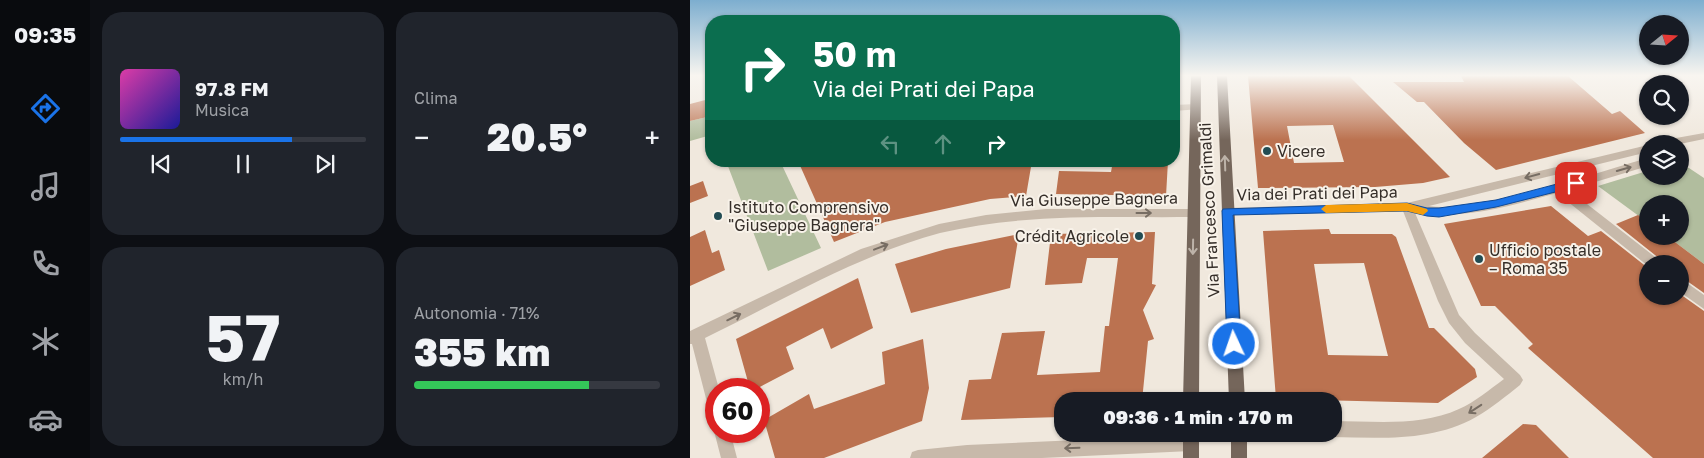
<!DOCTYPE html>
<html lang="it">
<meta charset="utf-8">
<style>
body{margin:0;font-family:"Golos Text",sans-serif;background:#20242c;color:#f1f3f6;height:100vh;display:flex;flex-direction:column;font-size:19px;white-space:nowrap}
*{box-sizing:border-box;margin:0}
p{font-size:16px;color:#9ea1a6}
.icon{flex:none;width:28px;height:28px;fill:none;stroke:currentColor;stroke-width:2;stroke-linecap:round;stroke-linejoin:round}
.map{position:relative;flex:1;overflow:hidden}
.side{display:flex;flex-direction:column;gap:12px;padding:12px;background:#0d0f14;width:600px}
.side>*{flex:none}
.guide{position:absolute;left:15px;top:15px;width:475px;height:152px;border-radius:20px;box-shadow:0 1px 4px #0004;background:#0b6e4f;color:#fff;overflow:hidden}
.needle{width:32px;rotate:72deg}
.controls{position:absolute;left:949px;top:15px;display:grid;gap:10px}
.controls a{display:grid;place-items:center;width:50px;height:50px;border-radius:50%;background:#171b24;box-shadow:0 1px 4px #0004;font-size:25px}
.speed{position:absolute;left:15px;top:378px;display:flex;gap:10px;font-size:25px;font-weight:700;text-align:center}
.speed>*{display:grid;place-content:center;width:65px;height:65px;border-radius:50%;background:#171b24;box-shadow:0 1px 4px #0004;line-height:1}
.speed .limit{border:8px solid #d22;background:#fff;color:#111}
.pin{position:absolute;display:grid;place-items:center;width:42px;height:42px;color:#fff;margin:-21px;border-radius:10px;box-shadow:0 2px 8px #0006}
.me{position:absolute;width:55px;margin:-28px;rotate:357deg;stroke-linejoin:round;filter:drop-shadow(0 0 4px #0008)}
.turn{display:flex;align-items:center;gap:18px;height:105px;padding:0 25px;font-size:22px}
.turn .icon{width:65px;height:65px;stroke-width:2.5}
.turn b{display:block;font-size:35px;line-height:42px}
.lanes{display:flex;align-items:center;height:48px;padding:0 25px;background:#0003;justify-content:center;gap:25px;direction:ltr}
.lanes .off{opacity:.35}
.big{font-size:38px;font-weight:800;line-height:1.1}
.side .widget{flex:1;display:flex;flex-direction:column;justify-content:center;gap:8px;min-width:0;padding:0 18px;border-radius:20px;background:#20242c}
.side .dial{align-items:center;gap:0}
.dial b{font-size:65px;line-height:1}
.song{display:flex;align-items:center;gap:15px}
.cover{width:60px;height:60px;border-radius:8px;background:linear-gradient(135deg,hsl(320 70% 55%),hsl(240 70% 35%))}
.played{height:5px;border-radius:2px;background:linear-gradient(90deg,#1a73e8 70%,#363941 70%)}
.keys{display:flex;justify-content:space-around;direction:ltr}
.heat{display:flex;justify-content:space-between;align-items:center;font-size:28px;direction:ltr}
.charge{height:8px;border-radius:4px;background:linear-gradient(90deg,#34c759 71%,#363941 0)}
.side .tiles{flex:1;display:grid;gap:12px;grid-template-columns:repeat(2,1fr)}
.trip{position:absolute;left:364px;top:392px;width:288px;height:50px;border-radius:20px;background:#171b24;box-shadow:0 1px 4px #0004;font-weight:800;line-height:50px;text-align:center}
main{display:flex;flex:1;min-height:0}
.tabs{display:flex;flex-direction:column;width:90px;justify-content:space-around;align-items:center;background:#090b0e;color:#9ea1a6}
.tabs .icon{width:35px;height:35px}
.tabs .active{color:#1a73e8}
.tabs b{font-size:22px;color:#f1f3f6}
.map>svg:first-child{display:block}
.green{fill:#b1bd9e}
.building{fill:#bb7250;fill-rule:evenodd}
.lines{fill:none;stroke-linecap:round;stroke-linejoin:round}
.street{fill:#c7b9aa;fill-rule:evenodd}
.primary{fill:#75665b;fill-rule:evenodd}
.oneway{stroke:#bdb3a9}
.oneway2{stroke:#776d63}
.route{fill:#1a73e8;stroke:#114b97}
.slow{fill:#f59e0b}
.poi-dot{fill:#224c53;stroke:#f8f2e9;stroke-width:2}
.labels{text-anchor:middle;stroke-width:4;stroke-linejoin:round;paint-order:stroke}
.poi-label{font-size:16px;fill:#352e29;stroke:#f8f2e9;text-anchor:start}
.street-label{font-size:16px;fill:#352e29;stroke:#f8f2e9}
</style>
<main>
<nav class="tabs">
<b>09:35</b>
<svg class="icon active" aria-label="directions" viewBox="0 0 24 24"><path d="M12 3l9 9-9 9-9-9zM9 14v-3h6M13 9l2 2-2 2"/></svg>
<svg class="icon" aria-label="music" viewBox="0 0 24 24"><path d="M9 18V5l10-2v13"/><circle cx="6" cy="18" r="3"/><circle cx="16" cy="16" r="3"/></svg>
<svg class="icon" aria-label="phone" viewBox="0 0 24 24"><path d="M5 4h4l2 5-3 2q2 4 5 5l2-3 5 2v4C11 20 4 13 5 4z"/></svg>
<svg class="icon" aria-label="climate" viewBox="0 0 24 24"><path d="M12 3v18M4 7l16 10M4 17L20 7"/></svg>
<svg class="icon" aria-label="car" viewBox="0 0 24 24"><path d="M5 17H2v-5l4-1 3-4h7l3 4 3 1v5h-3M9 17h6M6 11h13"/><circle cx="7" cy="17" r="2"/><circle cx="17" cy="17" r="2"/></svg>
</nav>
<section class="side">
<div class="tiles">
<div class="widget">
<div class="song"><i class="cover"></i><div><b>97.8 FM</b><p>Musica</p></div></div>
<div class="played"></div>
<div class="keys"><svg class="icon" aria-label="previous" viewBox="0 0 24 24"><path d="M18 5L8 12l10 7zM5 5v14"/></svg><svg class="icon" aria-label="pause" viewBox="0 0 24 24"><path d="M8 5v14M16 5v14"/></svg><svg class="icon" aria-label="next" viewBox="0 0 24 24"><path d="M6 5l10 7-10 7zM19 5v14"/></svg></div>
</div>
<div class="widget"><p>Clima</p>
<div class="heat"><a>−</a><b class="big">20.5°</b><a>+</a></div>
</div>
<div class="widget dial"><b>57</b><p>km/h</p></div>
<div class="widget"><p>Autonomia · 71%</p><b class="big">355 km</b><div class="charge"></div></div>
</div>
</section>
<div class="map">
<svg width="1014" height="458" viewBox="0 0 1014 458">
<rect width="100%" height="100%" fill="#f0e8dd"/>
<path class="green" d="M19 99H21V135L0 141V121L17 117Z
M36 161H90L131 248 78 271Z
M990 166 999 168 1014 178V264L977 236H990V204H958L957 222 908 186 957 171 958 176H990Z"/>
<path class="building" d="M558 76H659L760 177 733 183 685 187 568 188ZM643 125 654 162 604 163 597 126Z
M771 76H878L922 114 930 111 955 133 806 170 774 143 734 102H727L703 82H774Z
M19 99 17 117 0 121V104Z
M108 161H300L299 165 342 161 336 196 300 199 195 222 144 242Z
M423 161H478L476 196 366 194 369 171 421 172Z
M13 181 18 196 0 203V186Z
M861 206 898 236 911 231 958 268V296H990V294L1014 311V458H963L838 348 843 344 805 306H791L754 224Z
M948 215 958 222V236H977L1014 264V293L990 276V264H972L970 259 926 224Z
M639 229 641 234H702L706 237 739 328H744L785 369 787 377 748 403 586 399 573 231ZM674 263 698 356 638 355 624 264Z
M15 230 22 253 29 250 35 270 0 286V237Z
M465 232 462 284 466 285 453 310 464 339 458 341 452 401H372V417L271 420 279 380 301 379 312 333 355 331 347 375 410 372 415 326H419L428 258H397L392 283 355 285 361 234Z
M329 234 320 288 221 313 205 264 256 249Z
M168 278 183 328 141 349 133 328 96 347 104 369 66 389H60L46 339Z
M233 339 239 388 232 421 134 458H85L74 420 119 394 124 409 195 384 192 352Z
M833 424 846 425 879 458H792Z"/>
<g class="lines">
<path class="street" d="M506 104 510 105V109L484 111V105Z
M1014 133V139L990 144H970L975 140Z
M958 145V152L739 206C756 209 775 205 792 202 849 193 902 174 958 158V166L879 190 969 260 970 264H958V266L867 193C821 206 773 220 725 213L769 315 785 333 830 375 833 380 830 385C816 396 802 408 786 417 742 442 691 438 642 437L636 435 642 434V421C684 421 730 427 769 409 785 402 799 390 814 379L775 343 759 323 748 301 713 211 537 215 531 211 533 208 717 203Z
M356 209H503L509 213 503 217C419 218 332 213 250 233 171 254 89 302 15 338L29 389H26V417L20 414 2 344H0V331L171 249 249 224 296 215Z
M990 278 1014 295V309L990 292Z
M26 425V431H40L47 458H31L24 431Z
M501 435 507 437 509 443 507 449 501 451 352 458H220L222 452 228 450 277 445Z"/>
<path class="primary" d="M501 76H511L509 401H493Z
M527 76H537L555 401H539Z
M493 434H509V458H493Z
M541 434H557V458H541Z"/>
</g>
<defs><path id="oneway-shaft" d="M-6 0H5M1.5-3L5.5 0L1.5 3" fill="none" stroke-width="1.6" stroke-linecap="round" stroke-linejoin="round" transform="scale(1.25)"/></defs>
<g class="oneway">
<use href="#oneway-shaft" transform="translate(535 163) rotate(-92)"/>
<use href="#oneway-shaft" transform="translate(503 247) rotate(91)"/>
</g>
<g class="oneway2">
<use href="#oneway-shaft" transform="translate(934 169) rotate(-16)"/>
<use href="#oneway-shaft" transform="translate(842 176) rotate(165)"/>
<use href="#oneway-shaft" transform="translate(454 213)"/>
<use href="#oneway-shaft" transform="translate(191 247) rotate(-21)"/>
<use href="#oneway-shaft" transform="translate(44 317) rotate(-26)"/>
<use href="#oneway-shaft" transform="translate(785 409) rotate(147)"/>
<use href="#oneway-shaft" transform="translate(382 448) rotate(178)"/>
</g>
<linearGradient id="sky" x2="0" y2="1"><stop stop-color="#7daecf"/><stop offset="0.54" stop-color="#f8f5f0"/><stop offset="1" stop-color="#f8f5f0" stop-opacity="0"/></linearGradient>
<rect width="1014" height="140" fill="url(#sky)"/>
<path class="route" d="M886 179 891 183 889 186 806 207 749 217 737 216 717 211 543 215 551 344 549 348 544 350 539 348 537 344 532 211 533 209 717 203 737 208H749L806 200Z"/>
<path class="slow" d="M717 203 737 209 738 211 733 215 717 211 636 213 631 209 636 205Z"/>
<g class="poi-dot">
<circle cx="577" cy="151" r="5"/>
<circle cx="28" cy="216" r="5"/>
<circle cx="449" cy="236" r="5"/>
<circle cx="789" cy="259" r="5"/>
</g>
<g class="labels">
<g class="poi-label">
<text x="587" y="157">Vicere</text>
<text x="38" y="213">Istituto Comprensivo<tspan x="38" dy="18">"Giuseppe Bagnera"</tspan></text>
<text x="439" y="242" text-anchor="end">Crédit Agricole</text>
<text x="799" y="256">Ufficio postale<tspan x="799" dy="18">– Roma 35</tspan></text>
</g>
<g class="street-label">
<text transform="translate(627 193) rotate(-1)" y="6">Via dei Prati dei Papa</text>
<text transform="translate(404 199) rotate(-1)" y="6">Via Giuseppe Bagnera</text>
<text transform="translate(519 210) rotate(-93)" y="6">Via Francesco Grimaldi</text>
</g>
</g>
</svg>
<div class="controls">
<a><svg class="needle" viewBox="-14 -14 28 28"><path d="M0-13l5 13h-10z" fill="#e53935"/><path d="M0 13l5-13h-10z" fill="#9ea1a6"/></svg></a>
<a><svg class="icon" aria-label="search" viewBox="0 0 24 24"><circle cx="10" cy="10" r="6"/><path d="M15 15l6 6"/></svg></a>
<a><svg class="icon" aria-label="layers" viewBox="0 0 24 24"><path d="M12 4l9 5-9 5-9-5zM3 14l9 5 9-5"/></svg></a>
<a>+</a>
<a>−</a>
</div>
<div class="speed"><div class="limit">60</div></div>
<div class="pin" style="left:886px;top:183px;background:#d93025"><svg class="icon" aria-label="arrive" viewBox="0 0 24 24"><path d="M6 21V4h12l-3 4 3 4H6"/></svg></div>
<svg class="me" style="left:544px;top:344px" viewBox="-20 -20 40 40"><circle r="17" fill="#1a73e8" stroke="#fff" stroke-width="3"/><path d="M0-11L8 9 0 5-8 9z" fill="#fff"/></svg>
<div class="trip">09:36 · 1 min · 170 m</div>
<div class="guide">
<div class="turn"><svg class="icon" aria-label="right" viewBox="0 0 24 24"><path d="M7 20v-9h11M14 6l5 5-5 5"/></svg><div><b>50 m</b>Via dei Prati dei Papa</div></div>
<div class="lanes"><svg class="icon off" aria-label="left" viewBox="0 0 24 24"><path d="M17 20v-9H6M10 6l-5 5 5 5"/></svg><svg class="icon off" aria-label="ahead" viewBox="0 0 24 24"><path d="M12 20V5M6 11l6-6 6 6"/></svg><svg class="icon" aria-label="right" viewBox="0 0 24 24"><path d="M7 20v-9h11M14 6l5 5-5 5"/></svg></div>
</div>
</div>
</main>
